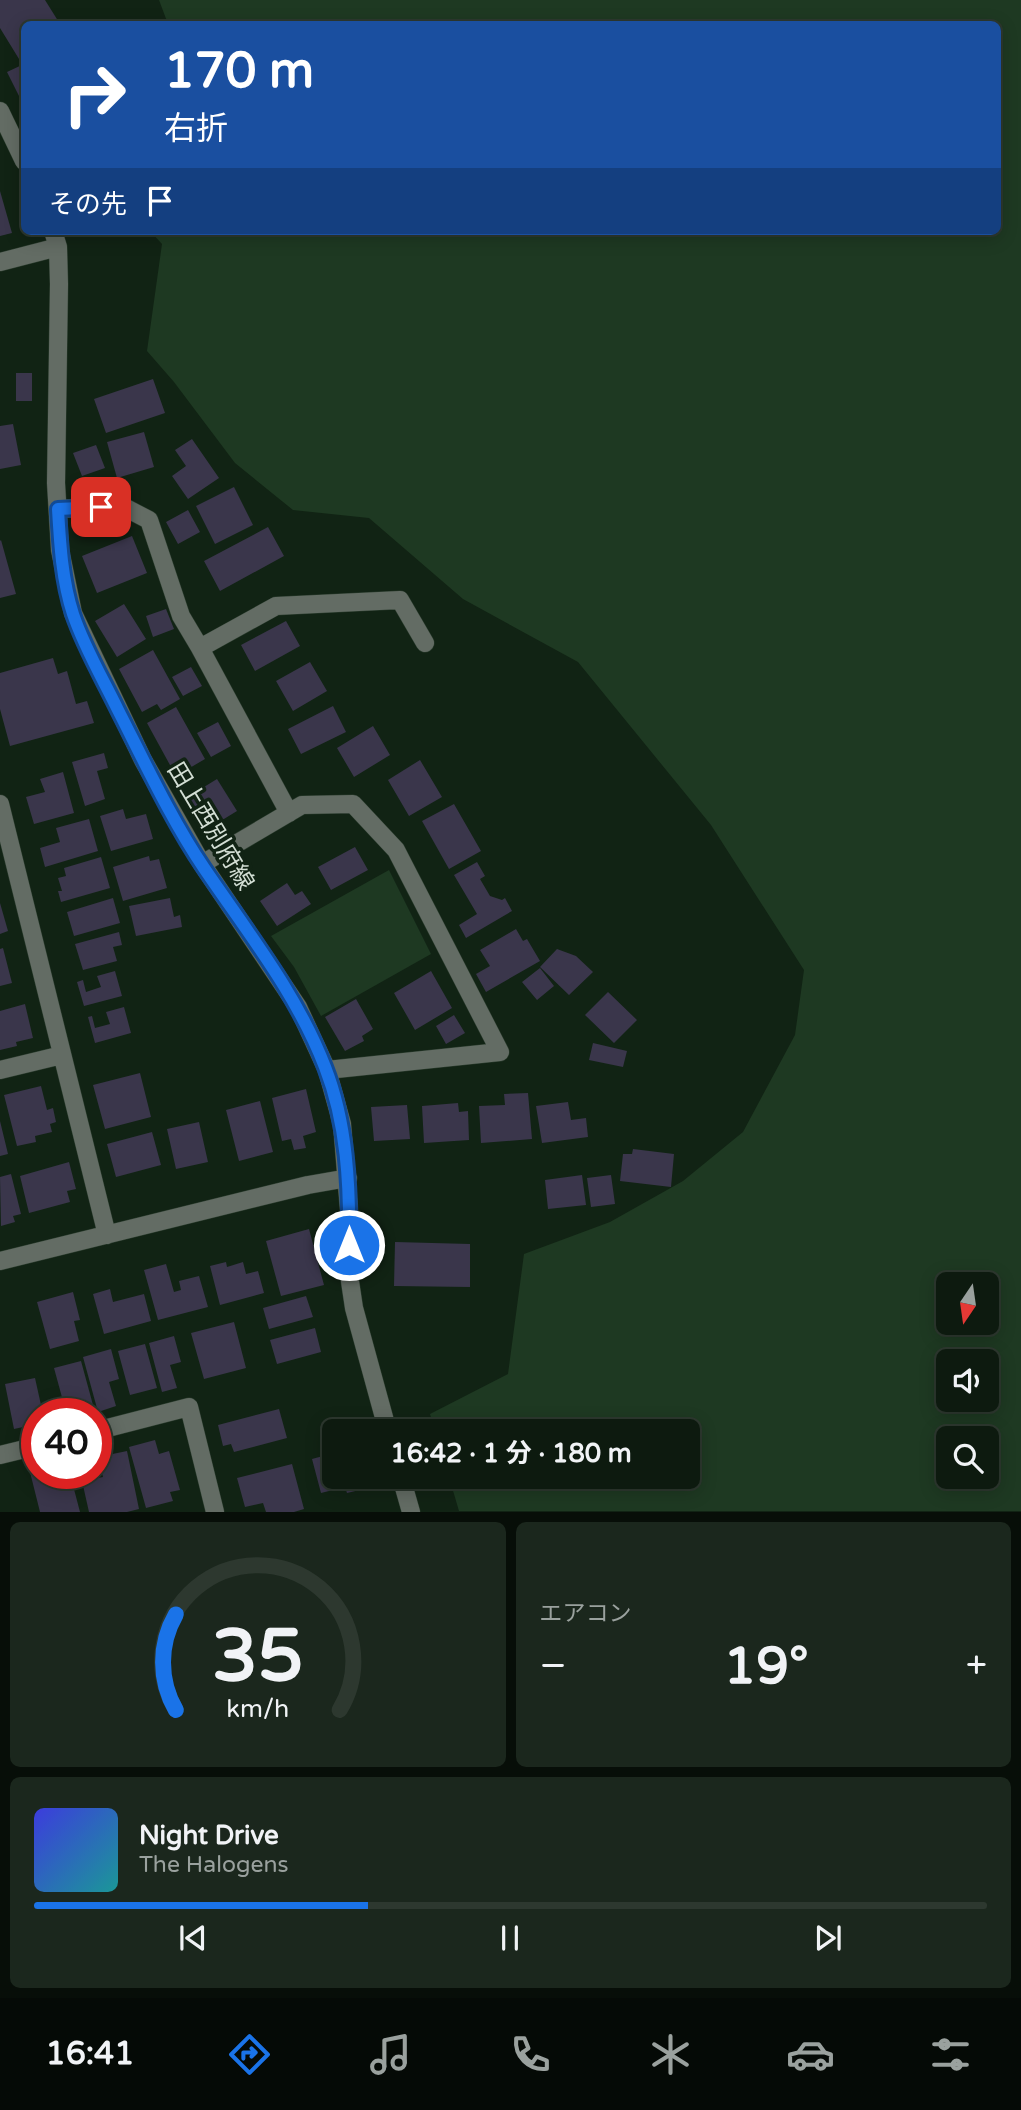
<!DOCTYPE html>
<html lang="ja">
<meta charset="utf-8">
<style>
body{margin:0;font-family:"Varela Round","Noto Sans JP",sans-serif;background:#1b271d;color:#f1f3f6;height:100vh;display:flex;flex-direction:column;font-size:26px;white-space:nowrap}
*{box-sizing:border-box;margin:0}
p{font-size:23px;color:#9aa19e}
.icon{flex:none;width:38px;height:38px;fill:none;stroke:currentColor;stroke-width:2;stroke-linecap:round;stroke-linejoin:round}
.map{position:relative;height:1512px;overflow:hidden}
.drawer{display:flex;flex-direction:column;gap:10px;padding:10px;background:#070e08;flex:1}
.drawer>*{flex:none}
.hud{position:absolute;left:21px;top:21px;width:980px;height:214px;border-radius:10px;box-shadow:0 4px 18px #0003,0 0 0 2px #2d382f;background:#1a4fa0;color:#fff;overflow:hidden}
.needle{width:46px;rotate:193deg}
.fabs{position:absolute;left:936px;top:1272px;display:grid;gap:14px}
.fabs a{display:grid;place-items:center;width:63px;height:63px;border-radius:10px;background:#0d1a0f;box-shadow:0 4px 18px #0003,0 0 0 2px #2d382f;font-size:35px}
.speed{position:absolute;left:21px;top:1398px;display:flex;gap:14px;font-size:35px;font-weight:700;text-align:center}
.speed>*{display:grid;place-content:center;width:91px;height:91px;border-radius:50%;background:#0d1a0f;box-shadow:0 4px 18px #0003,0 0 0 2px #2d382f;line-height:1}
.speed .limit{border:10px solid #d22;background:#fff;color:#111}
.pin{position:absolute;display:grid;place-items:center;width:60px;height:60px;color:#fff;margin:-30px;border-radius:14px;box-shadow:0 4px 10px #0006}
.me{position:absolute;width:77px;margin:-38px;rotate:0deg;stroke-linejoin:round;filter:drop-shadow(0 0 5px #0008)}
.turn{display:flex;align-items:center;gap:24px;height:147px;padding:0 28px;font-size:32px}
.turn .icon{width:91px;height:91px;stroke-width:2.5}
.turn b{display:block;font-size:49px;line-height:60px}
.then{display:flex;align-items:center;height:66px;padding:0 28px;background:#0003;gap:14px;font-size:26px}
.big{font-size:52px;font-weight:700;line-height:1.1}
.drawer .card{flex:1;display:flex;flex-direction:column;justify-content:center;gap:10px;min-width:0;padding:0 24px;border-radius:10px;background:#1b271d}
.drawer .dial{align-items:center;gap:0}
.dial svg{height:182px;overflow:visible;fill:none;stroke:#2d382f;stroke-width:7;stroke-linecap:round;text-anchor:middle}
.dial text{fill:#f1f3f6;stroke:none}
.song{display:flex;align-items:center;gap:21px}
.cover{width:84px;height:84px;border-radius:10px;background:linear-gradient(135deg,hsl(240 70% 55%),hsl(180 70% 35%))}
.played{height:7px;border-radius:4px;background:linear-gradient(90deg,#1a73e8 35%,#2d382f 35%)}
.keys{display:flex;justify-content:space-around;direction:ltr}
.heat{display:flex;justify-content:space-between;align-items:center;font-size:38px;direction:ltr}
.drawer .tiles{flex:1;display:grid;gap:10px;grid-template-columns:1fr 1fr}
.card:last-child{grid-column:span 2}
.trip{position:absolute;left:322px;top:1419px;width:378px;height:70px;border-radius:10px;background:#0d1a0f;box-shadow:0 4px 18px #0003,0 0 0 2px #2d382f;font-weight:700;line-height:70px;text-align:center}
.tab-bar{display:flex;height:112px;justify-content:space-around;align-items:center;background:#050a06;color:#9aa19e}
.tab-bar .icon{width:49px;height:49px}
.tab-bar .on{color:#1a73e8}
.tab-bar b{font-size:32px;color:#f1f3f6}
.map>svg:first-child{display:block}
.green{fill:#1e3922;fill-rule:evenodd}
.building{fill:#3a364b}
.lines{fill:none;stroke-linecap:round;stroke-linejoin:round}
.minor-casing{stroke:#2c3d2f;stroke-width:19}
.minor{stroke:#636c64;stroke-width:18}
.route-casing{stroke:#114b97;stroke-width:18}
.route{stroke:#1a73e8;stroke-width:12}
.labels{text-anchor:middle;stroke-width:7;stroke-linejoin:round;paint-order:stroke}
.street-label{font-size:24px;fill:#d3ded4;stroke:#112314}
</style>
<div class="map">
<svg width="1021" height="1512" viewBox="0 0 1021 1512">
<rect width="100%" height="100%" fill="#112314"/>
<path class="green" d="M159 0H1021V1511H459L449 1477H688V1432L435 1431 430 1414 508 1374 524 1254 610 1222 683 1181 743 1132 795 1035 804 970 711 825 578 662 463 599 369 518 293 510 235 463 174 382 147 351 162 244 150 231H998V24H168ZM948 1284H987V1323H948ZM948 1362H987V1400H948ZM948 1438H987V1477H948Z
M389 870 431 954 321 1016 294 967 271 936Z"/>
<path class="building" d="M0 0H45L60 24H24V56L19 59 0 28Z
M24 64V101L22 102 7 72Z
M0 191 12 233 0 236Z
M16 373H32V401H16Z
M153 379 165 413 106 433 94 399Z
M13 424 21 465 0 469V426Z
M144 432 154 467 117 478 107 442Z
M192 439 219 478 188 499 172 476 186 466 175 450Z
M96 445 105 468 82 476 73 453Z
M234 487 253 525 215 544 196 506Z
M188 510 200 532 178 544 166 522Z
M268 527 284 556 220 591 204 561Z
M132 536 147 573 97 593 82 556Z
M1 540 16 594 0 598V541Z
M124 604 146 639 117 657 95 621Z
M166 609 174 629 153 637 146 616Z
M286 621 300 646 255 671 241 645Z
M153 650 180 699 161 710 157 704 142 712 119 669Z
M53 658 58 674 67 671 76 704 87 701 94 723 10 746 0 709V673Z
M310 662 327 691 293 711 276 681Z
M191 667 202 686 183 696 172 677Z
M333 706 346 732 301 754 288 729Z
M176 707 205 759 176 776 147 723Z
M218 722 231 746 211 757 197 733Z
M373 726 390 755 354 777 337 748Z
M104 753 108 768 97 771 105 799 85 806 72 762Z
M420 760 442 797 409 816 388 780Z
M63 772 74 813 34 824 26 797 45 792 40 779Z
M217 779 237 811 206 830 186 798Z
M454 804 481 851 449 869 422 821Z
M123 809 126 819 146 814 153 839 111 851 100 816Z
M89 819 98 851 45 867 40 848 60 842 56 828Z
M355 847 368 870 331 890 318 867Z
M149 856 150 861 159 859 167 888 123 901 113 867Z
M101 857 110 888 61 902 58 891H62L58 878 66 876 64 868Z
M477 862 485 876 480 879 490 896 502 900 505 898 512 911 466 938 459 925 477 914 454 875Z
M287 883 295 895 302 891 311 904 277 926 260 901Z
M113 898 120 923 74 936 67 912Z
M170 898 174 917 180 915 182 927 136 936 129 906Z
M0 903 8 931 0 934Z
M516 929 523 941 527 939 540 961 486 992 476 974 490 966 480 950Z
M119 932 122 945 113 947 117 961 83 970 75 944Z
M3 948 12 983 0 986V949Z
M557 949 576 956 593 972 569 995 540 967Z
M540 968 554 986 537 1000 522 982Z
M115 971 122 996 84 1006 77 982 83 980 86 992 101 987 97 976Z
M431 971 452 1008 415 1030 394 993Z
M608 992 637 1020 614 1043 585 1015Z
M356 999 373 1029 362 1036 364 1041 345 1051 325 1017Z
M25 1004 33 1038 16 1042 17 1046 0 1050V1011Z
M124 1007 131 1033 95 1043 88 1017 92 1016 95 1028 110 1024 106 1012Z
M454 1015 465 1033 446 1044 436 1026Z
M593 1043 627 1051 623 1067 589 1060Z
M140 1073 151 1117 105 1129 93 1085Z
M41 1086 47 1110 53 1108 56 1122 50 1124 52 1132 35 1136 36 1142 17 1146 4 1095Z
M306 1089 316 1132 303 1136 306 1148 294 1150 291 1139 282 1141 272 1098Z
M528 1093 532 1139 481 1143 479 1106 505 1105 504 1094Z
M260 1101 273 1152 239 1161 226 1110Z
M568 1102 571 1120 586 1118 588 1137 542 1143 536 1106Z
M458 1103 459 1112 468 1111 469 1140 424 1143 422 1106Z
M407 1105 410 1139 374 1141 371 1107Z
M0 1121 8 1154 0 1156Z
M199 1122 208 1162 176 1169 167 1129Z
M152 1132 161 1165 116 1177 107 1144Z
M633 1149 674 1154 671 1187 620 1181 623 1154H632Z
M69 1162 76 1189 67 1191 70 1202 29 1213 20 1176Z
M11 1174 21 1214 13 1216 15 1222 1 1226 0 1177Z
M582 1175 586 1205 548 1209 545 1180Z
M611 1175 615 1204 591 1207 587 1178Z
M309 1229 324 1285 281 1296 266 1241Z
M395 1242 470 1244V1287L394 1286Z
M226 1262 227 1267 243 1262 246 1274 258 1271 264 1293 220 1305 210 1266Z
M166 1264 174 1292 181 1290 179 1281 199 1276 208 1307 158 1320 144 1270Z
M110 1289 113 1302 144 1294 151 1321 104 1334 93 1294Z
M73 1292 80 1320 74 1321 79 1341 50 1349 37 1302Z
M306 1296 313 1317 269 1329 263 1308Z
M234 1322 246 1368 204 1379 191 1333Z
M315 1328 321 1352 277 1364 270 1340Z
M174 1336 181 1362 170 1365 177 1388 162 1392 149 1343Z
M145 1344 157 1388 130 1395 118 1351Z
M111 1349 119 1379 109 1382 116 1406 98 1412 83 1357Z
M81 1361 93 1405 66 1412 54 1368Z
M35 1378 43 1414H37V1424L14 1429 5 1384Z
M279 1409 287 1438 234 1452 231 1444 223 1446 218 1425Z
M155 1440 159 1454 169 1451 180 1490 170 1492 173 1501 146 1508 129 1447Z
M127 1451 139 1509 127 1512H89L82 1481 103 1477 98 1457Z
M334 1453V1477H365L368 1488 347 1493 345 1487 321 1493 312 1459Z
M292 1464 304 1509 294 1512H266L263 1503 245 1507 237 1478Z
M37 1466V1474H70L80 1512H40L29 1468Z"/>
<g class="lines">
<g class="minor-casing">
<path id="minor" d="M0 111 24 161
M53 231 58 247 59 284 56 483 60 550 73 613 143 760 202 864 298 1007 327 1070 342 1124 350 1222 348 1268 354 1308 388 1432
M0 262 58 247
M58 509 122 506 149 520 181 616 200 648
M0 804 107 1235
M289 813 200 648 276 606 400 600 425 643
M202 864 302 805 353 804 396 850 500 1052 327 1070
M0 1070 62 1055
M0 1261 308 1185 348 1178
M96 1431 189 1407 215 1512
M0 1455 37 1446
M401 1477 411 1512"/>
</g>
<use href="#minor" class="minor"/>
</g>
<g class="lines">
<g class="route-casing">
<path id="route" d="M101 507 58 509C60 544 62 580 73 614 84 647 103 679 118 710 144 761 172 821 204 868 248 933 297 994 325 1067 347 1123 350 1186 349 1245"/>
</g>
<use href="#route" class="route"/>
</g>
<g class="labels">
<g class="street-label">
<text transform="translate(211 826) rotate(59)" y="8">田上西別府線</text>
</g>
</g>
</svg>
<div class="fabs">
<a><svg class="needle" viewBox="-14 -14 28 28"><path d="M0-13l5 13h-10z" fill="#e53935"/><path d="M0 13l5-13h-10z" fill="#9aa19e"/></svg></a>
<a><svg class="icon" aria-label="sound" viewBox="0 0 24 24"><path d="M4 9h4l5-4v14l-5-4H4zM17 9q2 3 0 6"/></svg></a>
<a><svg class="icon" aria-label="search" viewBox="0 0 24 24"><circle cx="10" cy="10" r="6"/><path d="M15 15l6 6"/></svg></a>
</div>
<div class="speed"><div class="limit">40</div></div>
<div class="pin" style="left:101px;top:507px;background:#d93025"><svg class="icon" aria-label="arrive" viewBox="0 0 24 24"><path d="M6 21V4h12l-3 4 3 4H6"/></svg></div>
<svg class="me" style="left:349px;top:1245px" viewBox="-20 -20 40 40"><circle r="17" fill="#1a73e8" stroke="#fff" stroke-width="3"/><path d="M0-11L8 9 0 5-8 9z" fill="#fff"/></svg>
<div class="trip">16:42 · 1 分 · 180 m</div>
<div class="hud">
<div class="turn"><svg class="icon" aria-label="right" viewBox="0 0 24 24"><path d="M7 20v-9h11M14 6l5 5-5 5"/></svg><div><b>170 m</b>右折</div></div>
<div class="then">その先<svg class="icon" aria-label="arrive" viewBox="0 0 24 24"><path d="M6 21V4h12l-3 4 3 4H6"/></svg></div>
</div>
</div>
<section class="drawer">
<div class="tiles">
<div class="card dial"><svg viewBox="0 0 100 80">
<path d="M14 69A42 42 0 1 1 86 69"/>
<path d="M14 69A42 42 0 0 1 14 27" stroke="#1a73e8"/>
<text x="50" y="56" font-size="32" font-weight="700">35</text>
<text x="50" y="72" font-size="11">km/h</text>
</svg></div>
<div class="card"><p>エアコン</p>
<div class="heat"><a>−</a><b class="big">19°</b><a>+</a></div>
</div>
<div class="card">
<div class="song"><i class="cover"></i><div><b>Night Drive</b><p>The Halogens</p></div></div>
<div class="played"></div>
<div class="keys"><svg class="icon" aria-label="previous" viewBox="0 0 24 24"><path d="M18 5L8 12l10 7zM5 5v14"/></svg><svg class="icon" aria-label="pause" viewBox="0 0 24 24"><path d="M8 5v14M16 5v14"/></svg><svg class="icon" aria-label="next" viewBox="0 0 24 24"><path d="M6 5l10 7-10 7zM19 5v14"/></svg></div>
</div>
</div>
</section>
<nav class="tab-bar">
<b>16:41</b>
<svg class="icon on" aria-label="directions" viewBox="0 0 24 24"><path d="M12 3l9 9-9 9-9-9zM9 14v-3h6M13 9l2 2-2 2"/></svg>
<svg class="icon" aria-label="music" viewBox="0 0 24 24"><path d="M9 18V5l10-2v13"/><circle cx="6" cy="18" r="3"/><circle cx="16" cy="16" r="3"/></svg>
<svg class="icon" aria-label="phone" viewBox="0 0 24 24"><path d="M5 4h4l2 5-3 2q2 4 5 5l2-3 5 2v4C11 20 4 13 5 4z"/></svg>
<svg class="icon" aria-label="climate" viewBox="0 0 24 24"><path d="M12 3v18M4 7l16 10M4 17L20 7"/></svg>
<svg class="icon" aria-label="car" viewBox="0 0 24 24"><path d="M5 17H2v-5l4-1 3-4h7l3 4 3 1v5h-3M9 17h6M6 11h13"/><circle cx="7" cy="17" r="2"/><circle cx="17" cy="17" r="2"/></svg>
<svg class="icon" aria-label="filters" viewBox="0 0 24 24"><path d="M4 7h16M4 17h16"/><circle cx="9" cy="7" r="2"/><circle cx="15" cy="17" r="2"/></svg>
</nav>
